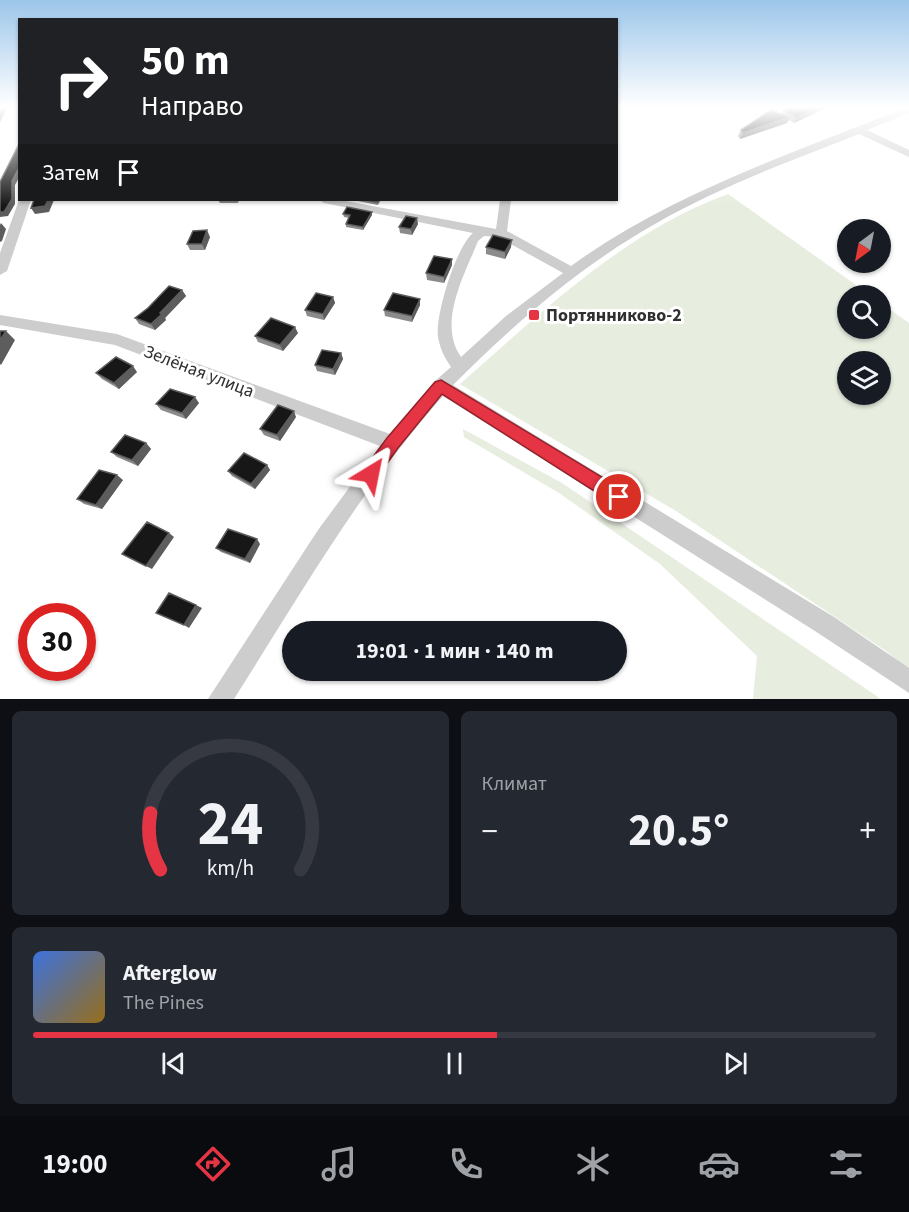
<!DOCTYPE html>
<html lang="ru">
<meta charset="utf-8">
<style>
body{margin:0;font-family:"Source Sans 3",sans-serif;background:#242831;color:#f1f3f6;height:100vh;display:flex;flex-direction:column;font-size:22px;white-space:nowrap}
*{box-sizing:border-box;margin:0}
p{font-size:20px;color:#9ea1a6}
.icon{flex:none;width:33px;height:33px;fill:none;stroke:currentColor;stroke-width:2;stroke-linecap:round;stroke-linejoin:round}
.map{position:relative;height:699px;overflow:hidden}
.sheet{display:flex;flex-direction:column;gap:12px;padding:12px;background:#0d0f14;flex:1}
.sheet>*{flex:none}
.hud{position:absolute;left:18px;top:18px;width:600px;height:183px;border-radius:0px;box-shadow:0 2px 4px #0004;background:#202124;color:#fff;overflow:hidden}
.needle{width:39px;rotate:212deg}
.buttons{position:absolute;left:837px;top:219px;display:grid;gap:12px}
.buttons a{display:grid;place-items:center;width:54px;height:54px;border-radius:50%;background:#171b24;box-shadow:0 2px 4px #0004;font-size:30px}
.speed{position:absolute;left:18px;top:603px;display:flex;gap:12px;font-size:30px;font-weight:700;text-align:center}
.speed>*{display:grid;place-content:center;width:78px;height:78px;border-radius:50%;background:#171b24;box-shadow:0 2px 4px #0004;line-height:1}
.speed .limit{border:9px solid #d22;background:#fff;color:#111}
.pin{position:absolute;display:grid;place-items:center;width:51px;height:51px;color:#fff;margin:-26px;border:3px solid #fff;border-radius:50%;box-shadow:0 2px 6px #0007}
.me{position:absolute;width:66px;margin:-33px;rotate:35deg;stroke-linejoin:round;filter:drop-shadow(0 0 4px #0008)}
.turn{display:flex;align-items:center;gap:21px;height:126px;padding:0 24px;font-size:27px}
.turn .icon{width:78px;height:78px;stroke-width:2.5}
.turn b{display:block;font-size:42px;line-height:51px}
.then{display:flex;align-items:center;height:57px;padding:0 24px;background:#0003;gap:12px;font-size:22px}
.big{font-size:45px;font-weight:700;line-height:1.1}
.sheet .widget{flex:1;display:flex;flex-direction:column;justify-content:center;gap:9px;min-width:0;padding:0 21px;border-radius:9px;background:#242831}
.sheet .dial{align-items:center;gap:0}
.dial svg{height:156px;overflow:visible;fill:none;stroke:#363941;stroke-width:7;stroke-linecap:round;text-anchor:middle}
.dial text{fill:#f1f3f6;stroke:none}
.song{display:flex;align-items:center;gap:18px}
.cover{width:72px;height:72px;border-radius:9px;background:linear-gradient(135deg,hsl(220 70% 55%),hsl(40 70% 35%))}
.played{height:6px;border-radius:3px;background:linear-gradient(90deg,#e53444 55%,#363941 55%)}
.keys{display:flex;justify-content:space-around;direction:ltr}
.heat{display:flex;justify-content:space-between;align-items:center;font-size:33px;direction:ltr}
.sheet .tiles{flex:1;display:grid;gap:12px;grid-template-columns:1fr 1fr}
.widget:last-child{grid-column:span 2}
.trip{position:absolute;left:282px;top:621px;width:345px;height:60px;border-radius:30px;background:#171b24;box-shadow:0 2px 4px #0004;font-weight:700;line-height:60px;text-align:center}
.tab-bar{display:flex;height:96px;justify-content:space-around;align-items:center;background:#090b0e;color:#9ea1a6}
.tab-bar .icon{width:42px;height:42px}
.tab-bar .active{color:#e53444}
.tab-bar b{font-size:27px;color:#f1f3f6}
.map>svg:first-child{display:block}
.green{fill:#e7eddf;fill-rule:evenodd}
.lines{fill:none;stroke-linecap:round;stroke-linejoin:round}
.minor{fill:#cdcdcd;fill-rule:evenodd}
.wall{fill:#8b8b8b}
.shaded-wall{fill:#5d5d5d}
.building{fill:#171717;stroke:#5d5d5d;stroke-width:1.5}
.route{fill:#e53444;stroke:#95222c;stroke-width:1.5}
.poi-dot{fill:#e53444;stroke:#fff;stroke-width:2}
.labels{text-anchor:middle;stroke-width:6;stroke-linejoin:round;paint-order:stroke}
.poi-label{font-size:18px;font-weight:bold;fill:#303030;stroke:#fff;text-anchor:start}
.street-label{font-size:18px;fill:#303030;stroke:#fff}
</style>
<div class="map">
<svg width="909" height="699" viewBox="0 0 909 699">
<rect width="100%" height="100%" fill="#fff"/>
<path class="green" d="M728 194 870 295 848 296V328H880L881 303 909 323V670L886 651 676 511 460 384C542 312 624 232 728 194ZM848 362H880V394H848Z
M463 429 562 483 881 699H753L757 656 660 564 559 493 464 437Z"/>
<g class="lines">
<path class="minor" d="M905 108H909V113L867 130 909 150V157L859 134C790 161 719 187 655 224 579 267 514 324 453 385L834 617 909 668V693L818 633 443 396C361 488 300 595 234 699H208L318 530 380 446 115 345 0 325V315L117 334 390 434 435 381 451 367C445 358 440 349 438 337 435 315 456 247 473 233L324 203 319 200H340L496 229 500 200H511L507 231 571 266C671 193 791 154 905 108ZM484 236 498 237 563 273 506 316 461 357C437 323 465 274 478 241Z
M19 200H31L7 271 0 275V253Z"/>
</g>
<path class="wall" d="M826 108 794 123 789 120 787 123 740 139 738 136 741 130 782 114 783 111Z
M218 200H239L238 203H220Z
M353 200H381L378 205Z
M343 214 372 215 363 230 346 227V224L349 218 344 217Z
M418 224 412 235 400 233 399 227Z
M210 237 205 250H190L187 244Z
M486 247H511L505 259 486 254Z
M452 265 444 283 427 280 426 273Z
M182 290 186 296 165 318 166 320 155 330 139 324 135 318Z
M333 297 335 303 324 320 307 316 305 310Z
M420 299V305L412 322 385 316 384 310Z
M298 333 283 351 258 342 255 336Z
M341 353 343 359 335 375 317 371 315 365Z
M137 372 119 389 102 379 96 373Z
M199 403 186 419 161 410 156 404Z
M296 417 280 441 264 435 260 429Z
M146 443 151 449 138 466 117 457 111 452Z
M267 465 270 470 255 489 232 476 228 471Z
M123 480 102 509 84 504 77 499Z
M260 544 250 563 221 552 216 548Z"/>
<path class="shaded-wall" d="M0 108H7L0 122Z
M818 108H826L794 123 797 118Z
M790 117 787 123 740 139 743 133Z
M20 166V176L15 185V204L8 216 0 217V212L12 181Z
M48 200H54L49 212 35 214 31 208Z
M372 212V215L363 230V227Z
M417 218 418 224 412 235 411 229Z
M1 223 6 229 2 241 0 242V225Z
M207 230 210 237 205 250 202 244Z
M512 240 511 247 505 259V252Z
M452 259V265L444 283V277Z
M182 290 186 296 165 318 166 320 155 330 151 324Z
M333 297 335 303 324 320 323 314Z
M420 299V305L412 322V316Z
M295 327 298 333 283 351 280 345Z
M6 331 15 340 1 365 0 364V340Z
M341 353 343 359 335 375 333 369Z
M133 366 137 372 119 389 114 383Z
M195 397 199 403 186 419 182 413Z
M294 411 296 417 280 441 277 435Z
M146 443 151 449 138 466 132 460Z
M267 465 270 470 255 489 251 484Z
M117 475 123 480 102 509 96 505Z
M169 533 174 537 152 569 146 566Z
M257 539 260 544 250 563 245 559Z
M196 605 202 608 189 628 184 625Z"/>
<path class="building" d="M790 108H818L797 118 783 111Z
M771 110 790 117 743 133 741 130Z
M20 142V166L12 181V199L4 212H0V182Z
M34 200H48L45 206 31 208Z
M366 200H379L377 202Z
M347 207 372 212 363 227 346 224 350 215 343 214Z
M406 216 417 218 411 229 399 227Z
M207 230 202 244H187L193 231Z
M493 235 512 240 505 252 486 247Z
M434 256 452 259 444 277 426 273Z
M169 286 182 290 160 313 162 314 151 324 135 318 148 308Z
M316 293 333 297 323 314 305 310Z
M393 293 420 299 412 316 384 310Z
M271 318 295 327 280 345 255 336Z
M0 331H6L0 340Z
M322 350 341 353 333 369 315 365Z
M116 357 133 366 114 383 96 373Z
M170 389 195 397 182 413 156 404Z
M278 405 294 411 277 435 260 429Z
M125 435 146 443 132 460 111 452Z
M244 453 267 465 251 484 228 471Z
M99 470 117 475 96 505 77 499Z
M147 522 169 533 146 566 122 554Z
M228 529 257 539 245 559 216 548Z
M169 593 196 605 184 625 156 613Z"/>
<linearGradient id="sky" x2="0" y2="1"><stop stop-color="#9cc6ea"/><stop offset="0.52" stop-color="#fff"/><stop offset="1" stop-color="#fff" stop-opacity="0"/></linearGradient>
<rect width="909" height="206" fill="url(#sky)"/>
<path class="route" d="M441 380 625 491 628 497 625 503 619 505 613 503 442 394 398 448 376 479 371 481 365 479 362 474 365 468 387 438 435 382Z"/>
<rect class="poi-dot" x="528" y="309" width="12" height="12" rx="3"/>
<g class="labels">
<g class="poi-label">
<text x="546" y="321">Портянниково-2</text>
</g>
<g class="street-label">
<text transform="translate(199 371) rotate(21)" y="6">Зелёная улица</text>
</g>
</g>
</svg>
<div class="buttons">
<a><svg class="needle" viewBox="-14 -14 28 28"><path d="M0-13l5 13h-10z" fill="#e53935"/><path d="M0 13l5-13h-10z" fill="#9ea1a6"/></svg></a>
<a><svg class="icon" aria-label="search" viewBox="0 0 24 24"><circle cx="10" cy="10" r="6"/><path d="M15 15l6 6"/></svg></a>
<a><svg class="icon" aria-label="layers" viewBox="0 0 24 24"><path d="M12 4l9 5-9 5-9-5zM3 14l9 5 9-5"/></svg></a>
</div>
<div class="speed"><div class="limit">30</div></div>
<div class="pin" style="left:619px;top:497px;background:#d93025"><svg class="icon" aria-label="arrive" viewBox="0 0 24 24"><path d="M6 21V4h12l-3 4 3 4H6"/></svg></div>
<svg class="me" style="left:371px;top:474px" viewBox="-20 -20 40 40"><path d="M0-17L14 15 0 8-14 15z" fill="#e53444" stroke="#fff" stroke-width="4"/></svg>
<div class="trip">19:01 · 1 мин · 140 m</div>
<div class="hud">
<div class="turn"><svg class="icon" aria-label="right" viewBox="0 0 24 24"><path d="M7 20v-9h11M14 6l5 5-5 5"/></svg><div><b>50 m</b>Направо</div></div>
<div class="then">Затем<svg class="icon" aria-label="arrive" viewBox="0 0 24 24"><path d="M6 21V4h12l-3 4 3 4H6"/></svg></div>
</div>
</div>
<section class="sheet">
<div class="tiles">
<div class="widget dial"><svg viewBox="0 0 100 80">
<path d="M14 69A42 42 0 1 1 86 69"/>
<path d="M14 69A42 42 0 0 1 9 40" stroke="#e53444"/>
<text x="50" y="56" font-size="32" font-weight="700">24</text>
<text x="50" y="72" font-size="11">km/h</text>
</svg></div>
<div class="widget"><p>Климат</p>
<div class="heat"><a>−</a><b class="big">20.5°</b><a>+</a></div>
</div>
<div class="widget">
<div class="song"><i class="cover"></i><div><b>Afterglow</b><p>The Pines</p></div></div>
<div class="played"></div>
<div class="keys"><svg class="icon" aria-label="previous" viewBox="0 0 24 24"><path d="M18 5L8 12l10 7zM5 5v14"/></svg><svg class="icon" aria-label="pause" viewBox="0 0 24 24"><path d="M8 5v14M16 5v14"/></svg><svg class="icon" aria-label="next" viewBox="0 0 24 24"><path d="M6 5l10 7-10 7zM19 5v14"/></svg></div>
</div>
</div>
</section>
<nav class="tab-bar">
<b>19:00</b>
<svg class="icon active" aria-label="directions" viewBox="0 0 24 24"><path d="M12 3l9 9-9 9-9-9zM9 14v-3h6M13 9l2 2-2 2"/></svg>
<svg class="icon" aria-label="music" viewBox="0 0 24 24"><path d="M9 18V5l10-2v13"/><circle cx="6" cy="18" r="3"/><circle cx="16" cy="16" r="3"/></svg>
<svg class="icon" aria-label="phone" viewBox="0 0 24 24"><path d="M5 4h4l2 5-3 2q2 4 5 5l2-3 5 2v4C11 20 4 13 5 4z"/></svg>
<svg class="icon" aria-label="climate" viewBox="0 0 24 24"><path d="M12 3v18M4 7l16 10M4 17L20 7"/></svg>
<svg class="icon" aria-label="car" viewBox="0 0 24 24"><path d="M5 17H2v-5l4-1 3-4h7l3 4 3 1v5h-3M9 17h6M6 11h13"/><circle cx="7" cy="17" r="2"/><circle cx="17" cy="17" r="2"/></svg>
<svg class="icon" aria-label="filters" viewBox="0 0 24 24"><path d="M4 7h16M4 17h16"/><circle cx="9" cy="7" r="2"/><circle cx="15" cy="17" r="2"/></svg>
</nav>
